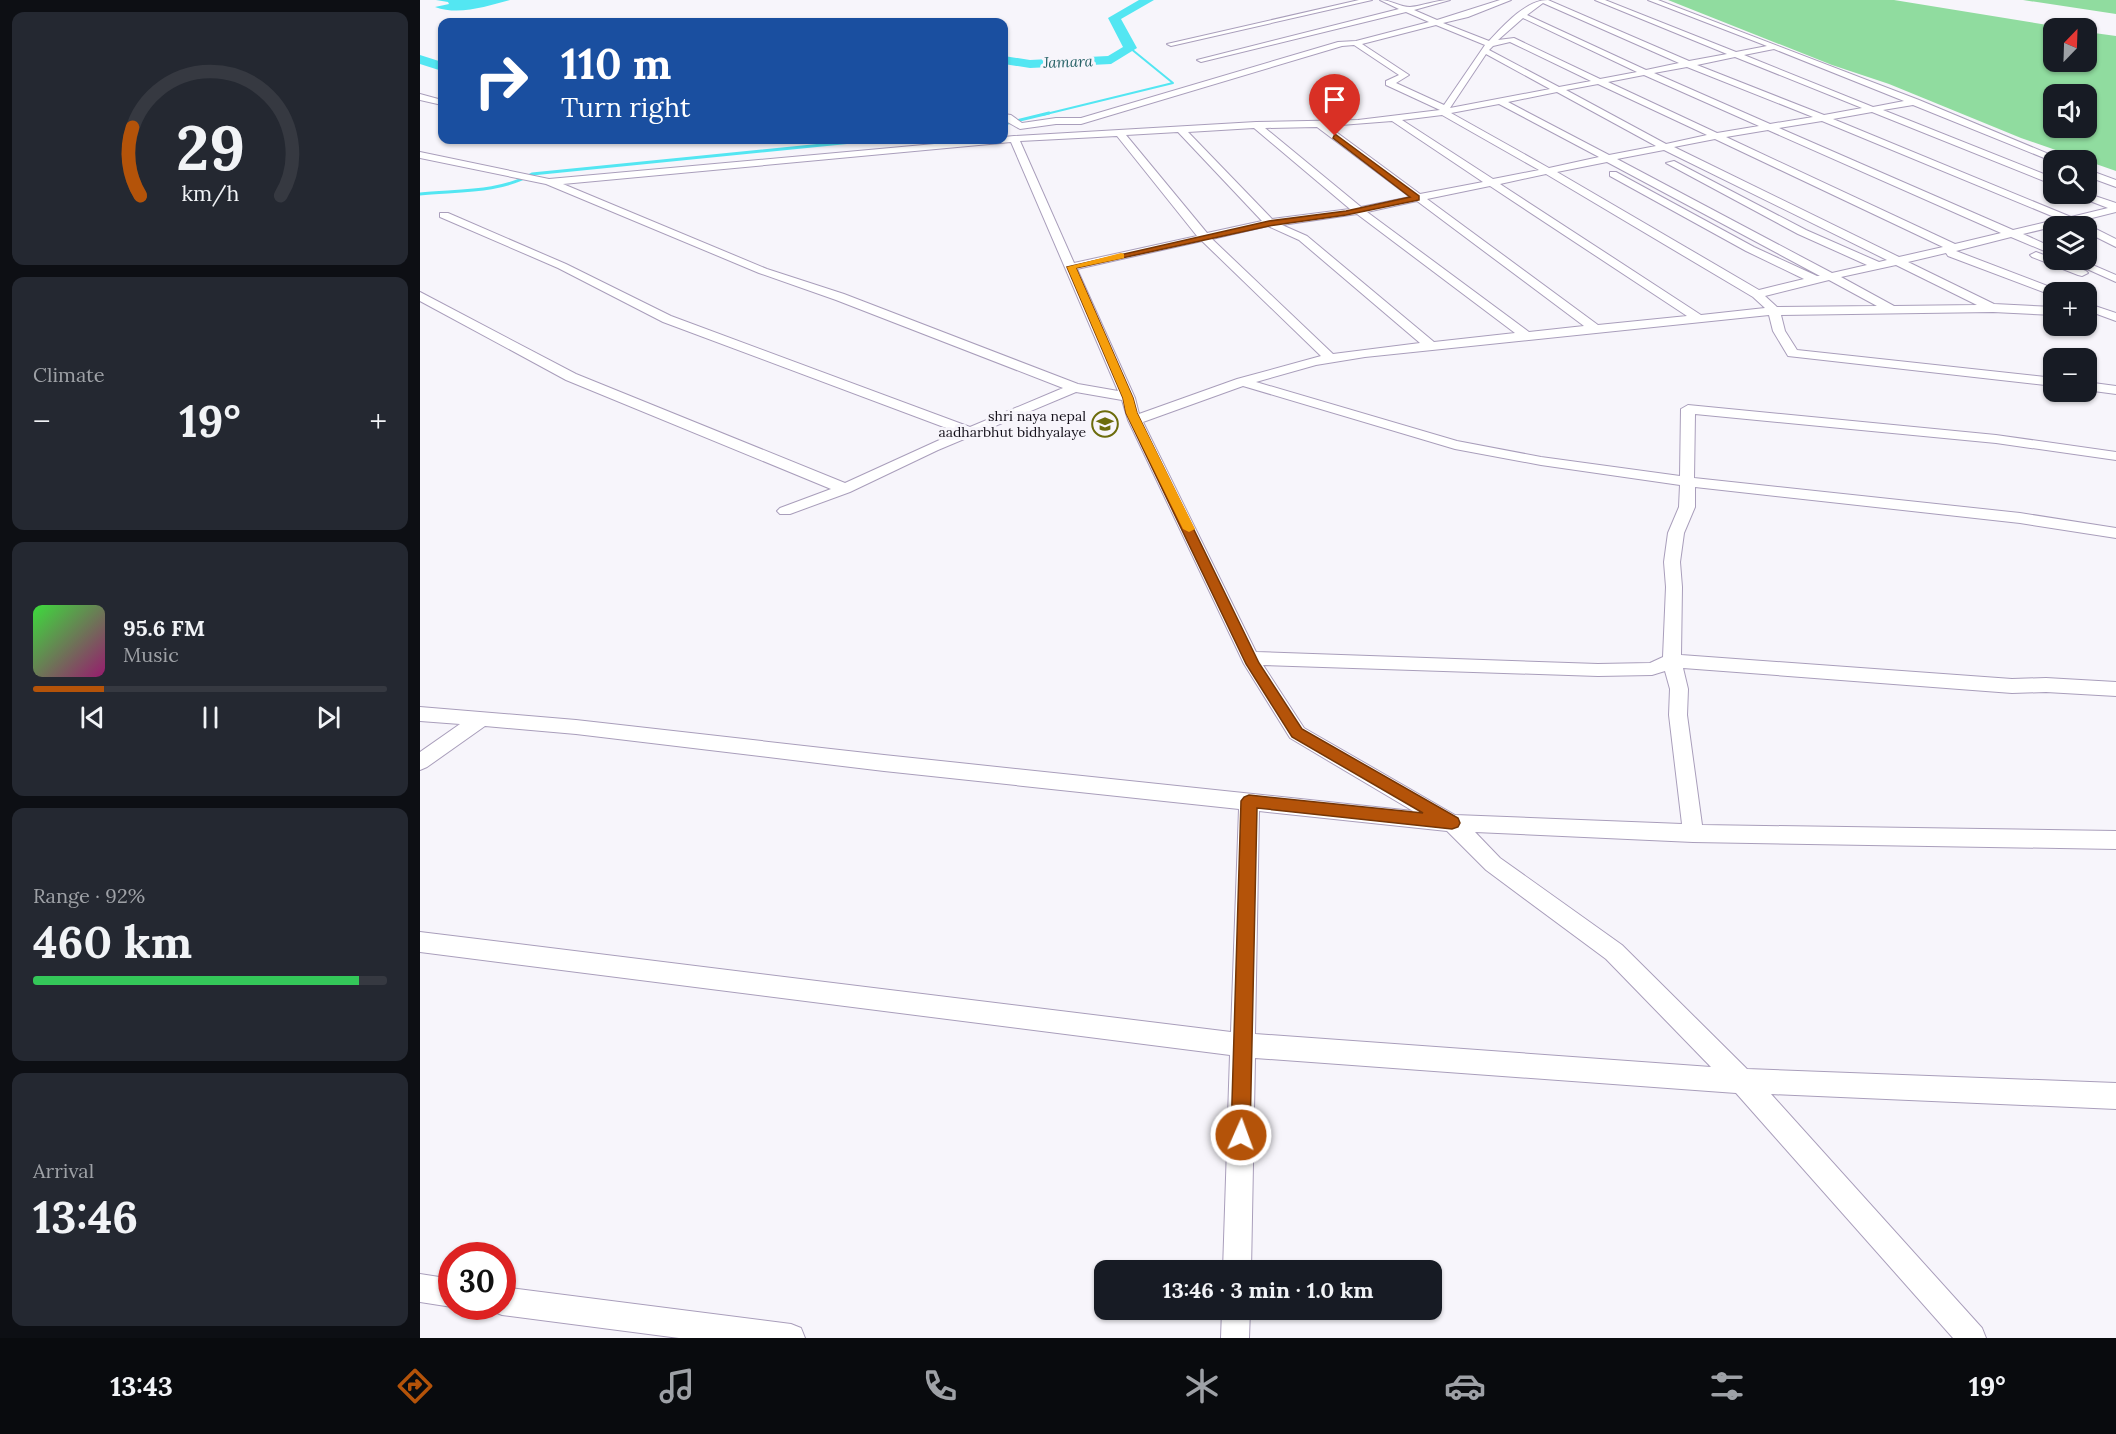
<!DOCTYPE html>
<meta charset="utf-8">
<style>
body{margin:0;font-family:Lora,serif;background:#242831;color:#f1f3f6;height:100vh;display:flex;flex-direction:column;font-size:22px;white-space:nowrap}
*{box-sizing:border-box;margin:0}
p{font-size:20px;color:#9ea1a6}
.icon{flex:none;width:33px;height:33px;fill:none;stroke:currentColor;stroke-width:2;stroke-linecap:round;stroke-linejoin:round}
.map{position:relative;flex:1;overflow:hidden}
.details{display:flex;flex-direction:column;gap:12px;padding:12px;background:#0d0f14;width:420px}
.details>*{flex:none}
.hud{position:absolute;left:18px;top:18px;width:570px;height:126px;border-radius:12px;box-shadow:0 2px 4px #0004;background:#1a4fa0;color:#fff;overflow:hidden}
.needle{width:39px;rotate:23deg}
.fabs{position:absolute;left:1623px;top:18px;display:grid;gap:12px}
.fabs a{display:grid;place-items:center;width:54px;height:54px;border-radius:12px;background:#171b24;box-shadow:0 2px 4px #0004;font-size:30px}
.speed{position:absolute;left:18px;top:1242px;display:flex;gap:12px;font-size:30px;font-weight:700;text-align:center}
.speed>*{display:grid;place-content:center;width:78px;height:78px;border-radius:50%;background:#171b24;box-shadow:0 2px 4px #0004;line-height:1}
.speed .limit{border:9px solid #d22;background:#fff;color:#111}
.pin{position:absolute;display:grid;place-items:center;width:51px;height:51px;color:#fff;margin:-62px -26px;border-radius:50% 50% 50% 0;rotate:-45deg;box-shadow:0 0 6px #0007}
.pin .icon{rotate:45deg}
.me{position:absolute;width:66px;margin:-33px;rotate:2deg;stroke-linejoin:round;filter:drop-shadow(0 0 4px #0008)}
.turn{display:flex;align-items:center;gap:21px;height:126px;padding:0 24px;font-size:27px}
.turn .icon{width:78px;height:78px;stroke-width:2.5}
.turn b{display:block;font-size:42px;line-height:51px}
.big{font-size:45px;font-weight:800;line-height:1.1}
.details .tile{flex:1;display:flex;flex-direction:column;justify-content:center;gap:9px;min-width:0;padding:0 21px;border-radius:12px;background:#242831}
.details .dial{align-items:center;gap:0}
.dial svg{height:156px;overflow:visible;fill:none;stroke:#363941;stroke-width:7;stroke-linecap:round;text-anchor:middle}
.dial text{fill:#f1f3f6;stroke:none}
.song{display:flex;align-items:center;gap:18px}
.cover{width:72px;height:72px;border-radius:9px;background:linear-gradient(135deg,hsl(120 70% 55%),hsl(320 70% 35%))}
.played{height:6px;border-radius:3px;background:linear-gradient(90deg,#b45309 20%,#363941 20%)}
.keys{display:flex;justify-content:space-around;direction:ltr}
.heat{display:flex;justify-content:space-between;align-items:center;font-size:33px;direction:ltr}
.charge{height:9px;border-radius:4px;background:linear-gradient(90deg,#34c759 92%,#363941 0)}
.trip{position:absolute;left:674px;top:1260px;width:348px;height:60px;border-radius:12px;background:#171b24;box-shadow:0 2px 4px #0004;font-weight:800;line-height:60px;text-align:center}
.menu{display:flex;height:96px;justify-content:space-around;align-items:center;background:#090b0e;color:#9ea1a6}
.menu .icon{width:42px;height:42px}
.menu .current{color:#b45309}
.menu b{font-size:27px;color:#f1f3f6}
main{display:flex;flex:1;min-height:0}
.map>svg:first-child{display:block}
.green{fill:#90dc9f;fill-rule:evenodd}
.water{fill:#53e6f2}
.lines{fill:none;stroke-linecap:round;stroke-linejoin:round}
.stream-far1{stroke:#53e6f2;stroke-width:2}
.stream{stroke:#53e6f2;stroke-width:3}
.river{fill:#53e6f2;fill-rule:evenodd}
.minor-casing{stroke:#a99ebb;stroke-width:2}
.minor{fill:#fff;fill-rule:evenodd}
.route{fill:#b45309;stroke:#753606;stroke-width:1.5}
.slow{fill:#f59e0b}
.labels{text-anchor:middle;stroke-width:6;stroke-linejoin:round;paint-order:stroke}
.far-poi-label{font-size:14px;fill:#130f19;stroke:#f7f5fb;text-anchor:end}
.far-water-label{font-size:15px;font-style:italic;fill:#266166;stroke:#f7f5fb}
</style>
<main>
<section class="details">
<div class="tile dial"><svg viewBox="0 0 100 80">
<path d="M14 69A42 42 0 1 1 86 69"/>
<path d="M14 69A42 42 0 0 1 10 34" stroke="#b45309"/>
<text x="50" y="56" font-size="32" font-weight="700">29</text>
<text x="50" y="72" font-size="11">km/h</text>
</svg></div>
<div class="tile"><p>Climate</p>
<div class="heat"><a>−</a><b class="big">19°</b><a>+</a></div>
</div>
<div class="tile">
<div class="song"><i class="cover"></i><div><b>95.6 FM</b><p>Music</p></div></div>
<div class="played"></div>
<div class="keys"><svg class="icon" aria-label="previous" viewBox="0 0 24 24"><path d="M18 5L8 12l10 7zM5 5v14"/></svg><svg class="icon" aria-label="pause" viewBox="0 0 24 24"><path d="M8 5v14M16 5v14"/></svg><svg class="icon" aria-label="next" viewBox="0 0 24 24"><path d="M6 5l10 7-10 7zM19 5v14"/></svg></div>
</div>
<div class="tile"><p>Range · 92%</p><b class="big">460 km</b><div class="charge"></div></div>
<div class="tile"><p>Arrival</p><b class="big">13:46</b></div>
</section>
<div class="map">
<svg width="1696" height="1338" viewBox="0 0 1696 1338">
<rect width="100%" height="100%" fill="#f7f5fb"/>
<path class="green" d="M1248 0H1474L1646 28H1634V62H1666L1667 32 1696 36V171L1601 138 1469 84 1412 65ZM1634 94H1666V128H1634Z
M1603 0H1696V14Z"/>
<path class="water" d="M16 0H90C66 6 40 16 15 7L29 4 28 2Z"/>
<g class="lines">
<path class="stream-far1" d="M622 115 753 83 710 48"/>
<path class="stream" d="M584 124 629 113
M0 194C37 190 79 193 112 174L452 140"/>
<path class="river" d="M719 0H734L701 19 717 48 691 64 610 68 584 64V56L610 60 688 56 703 47 688 18Z
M0 55 22 62V71L0 64Z"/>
<g class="minor-casing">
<path id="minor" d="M939 0H952L751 46 747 44Z
M960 0C971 0 980 7 990 7 1003 6 1015 0 1030 0L994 10 1017 20 1080 0H1091L1048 17 1023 23 1069 41C1083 26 1106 0 1128 0L1269 61 1307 54 1175 0H1185L1316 52 1347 46 1228 0H1238L1499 100 1643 160 1634 162 1493 105 1463 110 1634 178V185L1452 112 1413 119 1651 217 1688 208 1657 196 1656 194 1666 193 1696 203V212L1660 221 1696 239V247L1666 232V226L1649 223 1603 234 1634 248V255L1591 237 1536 251 1638 290 1640 292H1634V296L1528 256 1526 253 1488 262 1574 304 1634 307V315L1573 312 1361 315 1365 331 1377 350 1634 378V386L1368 356 1353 331 1349 315 945 357 896 365 836 382 1037 441 1121 457 1260 476 1261 409 1268 405 1576 435 1696 452V460L1576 443 1275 414 1274 478 1600 513 1696 528V538L1600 523 1275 487V507L1264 533 1260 562 1262 587 1261 655 1592 679 1626 678 1696 682V696L1626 692 1592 693 1263 668 1268 689 1267 715 1282 825 1696 831V849L1273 842 1055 832 1080 858 1202 945 1327 1069 1696 1083V1109L1351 1094 1562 1328 1566 1338H1533L1316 1093 835 1058 831 1270H803L810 1055 0 952V932L811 1032 819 809 464 771 156 734 65 726 7 767 0 770V752L40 724 0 721V707L156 720 464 755 993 811 870 738 824 664 708 420 702 400 656 392 518 450 430 492 370 514H360L357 511 360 508 411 489 146 380 0 301V292L156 374 425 483 537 432 243 322 138 268 20 217V213H28L146 264 251 316 550 427 643 388 416 300 339 273 126 184 0 158V152L129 179 558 140H584V137L594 136 836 122 938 120 1020 110 966 85V81L979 75 934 45 922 46 661 124H636L600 129 584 120V114L591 115 602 123 636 118H661L918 42 936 41 1009 22 986 12 781 62 777 60 979 9ZM1123 3 1259 63 1226 70 1107 15ZM1103 18 1217 72 1180 79 1094 38 1078 40ZM1016 25 1065 45 1024 105 976 83 989 75 942 44ZM1090 42 1171 81 1139 87 1069 50 1073 46ZM1354 49 1484 101 1453 107 1324 55ZM1066 54 1130 89 1030 108ZM1315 57 1442 108 1404 115 1277 65ZM1267 67 1393 117 1350 124 1234 73ZM1224 75 1339 126 1297 133 1188 82ZM1178 84 1287 135 1246 144 1146 90ZM1137 92 1236 146 1189 155 1088 102ZM1079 104 1179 157 1129 168 1031 113ZM1022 115 1119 170 1073 179 982 120ZM972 121 1063 182 1000 194 908 126ZM1402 121 1639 219 1593 230 1359 128ZM897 127 990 197 941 207 845 128ZM834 128 930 209 852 219 768 132ZM1348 130 1581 233 1535 244 1306 137ZM758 132 842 221 787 233 706 135ZM697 136 777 236 654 263 600 141ZM1295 139 1523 247 1479 257 1254 147ZM591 142 698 391 658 384 424 294 347 269 143 184ZM1244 150 1467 260 1459 262 1386 230 1254 161 1246 163 1378 234 1447 265 1412 273 1197 159ZM1187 162 1400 276H1397L1334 247 1196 172H1190V176L1326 251 1384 279 1339 290 1137 172ZM1126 174 1333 297 1345 308 1281 315 1080 184ZM1070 186 1267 316 1178 325 1007 199ZM997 201 1164 326 1109 332 947 212ZM937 214 1095 333 1014 342 887 236 862 225ZM848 226 879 240 1000 343 913 354 792 239ZM782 241 901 356 817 379 719 414 715 398 657 269ZM1476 265 1557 305 1474 306 1421 277ZM1409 280 1457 306 1357 307 1345 296ZM823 386 1035 449 1121 465 1260 485 1259 507 1248 533 1244 562 1246 587 1243 657 1230 663 1178 664 836 652 723 422ZM843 665 1178 676 1232 675 1245 671 1250 689 1249 715 1262 824 1035 815 884 728ZM839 811 1027 831 1066 870 1186 959 1291 1067 835 1034Z
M0 94 22 100V105L0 100Z
M1666 169 1696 180V187L1666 176Z
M1616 252 1666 271 1668 273 1662 276 1658 275 1612 257 1610 255Z
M1647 260H1661L1696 275V282Z
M1666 303 1696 313V321L1666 310Z
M1666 382 1696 386V394L1666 390Z
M0 1274 32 1279V1306H34L32 1307 0 1302Z
M82 1287 371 1324 381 1328 385 1338H259L82 1315 72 1311 70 1306H82Z
M802 1310H830L829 1338H801Z"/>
</g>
<use href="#minor" class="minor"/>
</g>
<path class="route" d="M915 134 999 196V200L926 215 849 226 656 268 713 398 717 413 839 663 882 729 1038 818 1040 823 1038 827 1032 829 837 808 830 1135 828 1142 821 1145 814 1142 811 1135 821 801 824 797 829 795 1003 813 872 737 826 664 706 413 703 398 647 267 849 221 926 211 990 197 913 138Z"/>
<path class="slow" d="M701 253 704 254V258L656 268 713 398 717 413 775 529 769 532 763 529 706 413 703 398 647 267Z"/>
<defs>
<g id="school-ring" transform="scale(1.35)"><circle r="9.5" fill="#f7f5fb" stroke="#6c6c0c" stroke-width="1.5"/><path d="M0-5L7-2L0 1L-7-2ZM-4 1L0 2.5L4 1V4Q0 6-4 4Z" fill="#6c6c0c"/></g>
</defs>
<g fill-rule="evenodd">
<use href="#school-ring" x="685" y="424"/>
</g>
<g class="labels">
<g class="far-poi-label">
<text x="666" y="421">shri naya nepal<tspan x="666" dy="16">aadharbhut bidhyalaye</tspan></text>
</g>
<g class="far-water-label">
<text transform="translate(648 62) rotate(-2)" y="5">Jamara</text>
</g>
</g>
</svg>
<div class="fabs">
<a><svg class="needle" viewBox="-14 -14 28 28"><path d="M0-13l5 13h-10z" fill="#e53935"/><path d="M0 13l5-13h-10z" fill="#9ea1a6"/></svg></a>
<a><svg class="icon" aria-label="sound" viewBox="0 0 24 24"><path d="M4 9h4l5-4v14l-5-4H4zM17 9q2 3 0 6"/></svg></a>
<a><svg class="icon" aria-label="search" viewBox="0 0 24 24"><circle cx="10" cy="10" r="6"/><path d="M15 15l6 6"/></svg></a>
<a><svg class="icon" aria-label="layers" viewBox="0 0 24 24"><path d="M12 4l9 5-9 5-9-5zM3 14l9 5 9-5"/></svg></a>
<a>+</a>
<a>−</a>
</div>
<div class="speed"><div class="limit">30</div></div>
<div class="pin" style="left:915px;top:136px;background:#d93025"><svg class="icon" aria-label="arrive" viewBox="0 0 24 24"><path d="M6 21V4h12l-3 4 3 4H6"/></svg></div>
<svg class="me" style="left:821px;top:1135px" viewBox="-20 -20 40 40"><circle r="17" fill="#b45309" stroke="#fff" stroke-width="3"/><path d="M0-11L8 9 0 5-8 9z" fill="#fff"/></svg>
<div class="trip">13:46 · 3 min · 1.0 km</div>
<div class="hud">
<div class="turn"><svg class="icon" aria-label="right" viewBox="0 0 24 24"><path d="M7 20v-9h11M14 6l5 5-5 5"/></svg><div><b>110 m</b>Turn right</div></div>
</div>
</div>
</main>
<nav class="menu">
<b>13:43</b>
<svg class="icon current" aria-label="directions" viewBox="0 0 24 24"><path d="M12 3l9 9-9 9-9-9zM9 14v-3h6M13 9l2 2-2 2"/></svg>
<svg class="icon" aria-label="music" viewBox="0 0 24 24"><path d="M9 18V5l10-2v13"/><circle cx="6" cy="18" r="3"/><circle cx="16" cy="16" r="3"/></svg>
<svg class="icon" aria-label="phone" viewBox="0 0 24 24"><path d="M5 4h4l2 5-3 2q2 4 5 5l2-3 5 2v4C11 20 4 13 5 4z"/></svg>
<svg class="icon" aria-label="climate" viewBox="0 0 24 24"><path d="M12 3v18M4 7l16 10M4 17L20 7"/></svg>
<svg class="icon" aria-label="car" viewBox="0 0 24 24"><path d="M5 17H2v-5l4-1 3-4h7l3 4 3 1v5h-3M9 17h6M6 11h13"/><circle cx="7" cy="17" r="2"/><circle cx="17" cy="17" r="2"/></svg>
<svg class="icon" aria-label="filters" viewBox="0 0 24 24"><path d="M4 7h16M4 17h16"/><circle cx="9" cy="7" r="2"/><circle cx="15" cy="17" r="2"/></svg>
<b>19°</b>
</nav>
